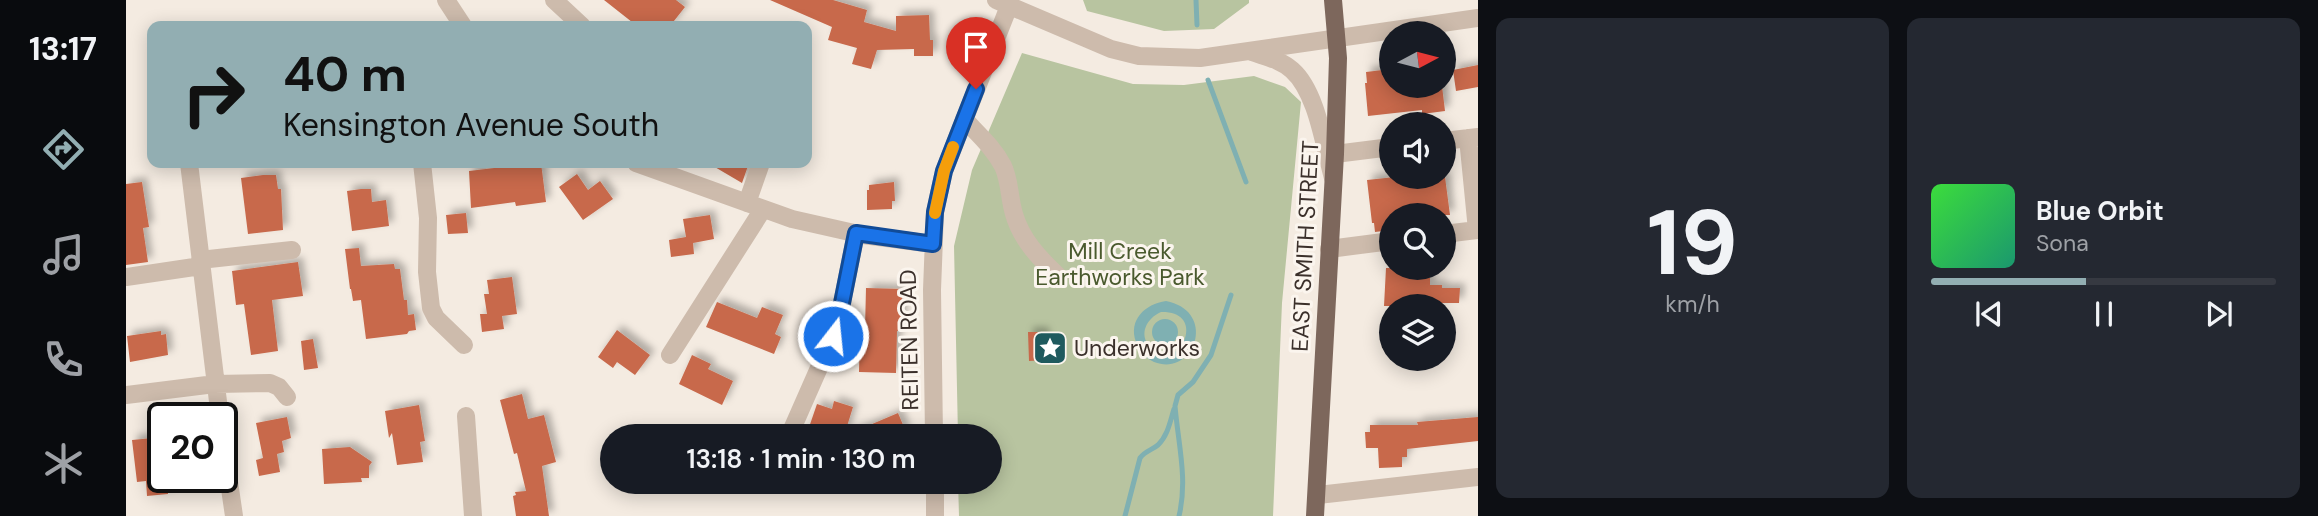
<!DOCTYPE html>
<meta charset="utf-8">
<style>
body{margin:0;font-family:"DM Sans",sans-serif;background:#242831;color:#f1f3f6;height:100vh;display:flex;flex-direction:column;font-size:26px;white-space:nowrap}
*{box-sizing:border-box;margin:0}
p{font-size:23px;color:#9ea1a6}
.icon{flex:none;width:38px;height:38px;fill:none;stroke:currentColor;stroke-width:2;stroke-linecap:round;stroke-linejoin:round}
.map{position:relative;flex:1;overflow:hidden}
.side{display:flex;flex-direction:column;gap:18px;padding:18px;background:#0d0f14;width:840px}
.side>*{flex:none}
.guide{position:absolute;left:21px;top:21px;width:665px;height:147px;border-radius:14px;box-shadow:0 4px 18px #0003;background:#92aeb2;color:#111;overflow:hidden}
.needle{width:46px;rotate:83deg}
.fabs{position:absolute;left:1253px;top:21px;display:grid;gap:14px}
.fabs a{display:grid;place-items:center;width:77px;height:77px;border-radius:50%;background:#171b24;box-shadow:0 4px 18px #0003;font-size:35px}
.speed{position:absolute;left:21px;top:402px;display:flex;gap:14px;font-size:35px;font-weight:700;text-align:center}
.speed>*{display:grid;place-content:center;width:91px;height:91px;border-radius:50%;background:#171b24;box-shadow:0 4px 18px #0003;line-height:1}
.speed .limit{border:4px solid #111;border-radius:10px;background:#fff;color:#111}
.pin{position:absolute;display:grid;place-items:center;width:60px;height:60px;color:#fff;margin:-72px -30px;border-radius:50% 50% 50% 0;rotate:-45deg;box-shadow:0 0 7px #0007}
.pin .icon{rotate:45deg}
.me{position:absolute;width:77px;margin:-38px;rotate:16deg;stroke-linejoin:round;filter:drop-shadow(0 0 5px #0008)}
.turn{display:flex;align-items:center;gap:24px;height:147px;padding:0 21px;font-size:32px}
.turn .icon{width:91px;height:91px;stroke-width:2.5}
.turn b{display:block;font-size:49px;line-height:60px}
.side .card{flex:1;display:flex;flex-direction:column;justify-content:center;gap:10px;min-width:0;padding:0 24px;border-radius:14px;background:#242831}
.side .dial{align-items:center;gap:0}
.dial b{font-size:91px;line-height:1}
.song{display:flex;align-items:center;gap:21px}
.cover{width:84px;height:84px;border-radius:10px;background:linear-gradient(135deg,hsl(120 70% 55%),hsl(160 70% 35%))}
.played{height:7px;border-radius:4px;background:linear-gradient(90deg,#92aeb2 45%,#363941 45%)}
.keys{display:flex;justify-content:space-around;direction:ltr}
.side .tiles{flex:1;display:grid;gap:18px;grid-template-columns:repeat(2,1fr)}
.trip{position:absolute;left:474px;top:424px;width:402px;height:70px;border-radius:35px;background:#171b24;box-shadow:0 4px 18px #0003;font-weight:600;line-height:70px;text-align:center}
main{display:flex;flex:1;min-height:0}
.tab-bar{display:flex;flex-direction:column;width:126px;justify-content:space-around;align-items:center;background:#090b0e;color:#9ea1a6}
.tab-bar .icon{width:49px;height:49px}
.tab-bar .selected{color:#92aeb2}
.tab-bar b{font-size:32px;color:#f1f3f6}
.map>svg:first-child{display:block}
.green{fill:#b8c4a0}
.water{fill:#7fb0b2;fill-rule:evenodd}
.lines{fill:none;stroke-linecap:round;stroke-linejoin:round}
.stream{stroke:#7fb0b2;stroke-width:5}
.building{fill:#c8694b;filter:url(#shadow)}
.minor{stroke:#cdbbac;stroke-width:18}
.major{stroke:#7d675c;stroke-width:18}
.route-casing{stroke:#114b97;stroke-width:18}
.route{stroke:#1a73e8;stroke-width:12}
.slow{stroke:#f59e0b;stroke-width:12}
.labels{text-anchor:middle;stroke-width:6;stroke-linejoin:round;paint-order:stroke}
.street-label{font-size:23px;fill:#3b302b;stroke:#fbf5ee}
.park-label{font-size:23px;fill:#4a5a2e;stroke:#fbf5ee}
.poi-label{font-size:23px;fill:#3b302b;stroke:#fbf5ee;text-anchor:start}
</style>
<main>
<nav class="tab-bar">
<b>13:17</b>
<svg class="icon selected" aria-label="directions" viewBox="0 0 24 24"><path d="M12 3l9 9-9 9-9-9zM9 14v-3h6M13 9l2 2-2 2"/></svg>
<svg class="icon" aria-label="music" viewBox="0 0 24 24"><path d="M9 18V5l10-2v13"/><circle cx="6" cy="18" r="3"/><circle cx="16" cy="16" r="3"/></svg>
<svg class="icon" aria-label="phone" viewBox="0 0 24 24"><path d="M5 4h4l2 5-3 2q2 4 5 5l2-3 5 2v4C11 20 4 13 5 4z"/></svg>
<svg class="icon" aria-label="climate" viewBox="0 0 24 24"><path d="M12 3v18M4 7l16 10M4 17L20 7"/></svg>
</nav>
<div class="map">
<svg width="1352" height="516" viewBox="0 0 1352 516">
<defs>
<filter id="shadow"><feDropShadow dx="5" dy="-5" stdDeviation="3.5" flood-color="#0004"/></filter>
</defs>
<rect width="100%" height="100%" fill="#f4ebe1"/>
<path class="green" d="M957 0H1123V3L1088 29 1038 31 961 11Z
M896 53 1007 84 1058 85 1128 76 1159 87 1175 102 1156 303 1147 516H833L832 481H864V436H832L828 246 846 170Z"/>
<path class="water" d="M1040 301C1092 311 1069 378 1028 362 1019 358 1013 351 1010 342 1002 320 1019 304 1040 301ZM1035 312C1085 311 1050 378 1024 347 1012 334 1021 318 1035 312Z
M1026 332a13 13 0 1 1 26 0a13 13 0 1 1-26 0Z"/>
<g class="lines">
<path class="stream" d="M1070 0 1071 25
M1082 80 1120 182
M999 516 1014 458C1019 451 1026 450 1032 445 1042 435 1044 422 1048 409
M1053 516C1062 479 1052 443 1049 406L1052 395 1067 382 1085 355 1105 295"/>
</g>
<path class="building" d="M478 0H550L559 7 544 26H511Z
M644 0H707L741 10 738 22 770 31V16L803 15 804 40H807V56H788V49L751 50 745 69 726 64 731 48 702 40 706 27Z
M1352 65V87L1330 91 1327 70Z
M1265 69V86H1316L1319 111 1296 114V110L1242 116 1239 83H1241L1240 72Z
M384 163H415L420 202 390 206 389 202 345 208 343 171 385 166Z
M582 163H623L616 183Z
M451 174 462 190 474 181 487 199 457 220 433 187Z
M137 175H150L152 189H155L157 230 122 234 115 178Z
M1269 177H1319L1324 215H1265V230L1249 232 1248 223H1246L1241 180Z
M16 182 23 227 17 228 22 262 0 265V184Z
M768 182 769 201H766V209L741 210V190H743V185Z
M235 189H245L246 202 260 200 263 226 226 231 221 191Z
M340 213 342 233 322 234 320 215Z
M584 215 588 239 567 243 568 254 545 257 543 240 560 237 557 219Z
M233 248 235 266 268 264 269 269H274L278 300H281L282 315 288 314 290 330 283 331 281 334 240 339 235 300 227 301 225 289H224L219 249Z
M172 262 177 296 146 300 152 351 125 355 118 304 110 305 106 271Z
M1260 268H1296L1297 278H1304V285H1316V288H1334L1333 303H1316V306H1258Z
M386 277 391 314 376 316 378 329 356 332 354 314H361L358 294H363L361 280Z
M740 288 776 289V331H771L770 373 733 372 734 329H739Z
M591 302 631 318 636 307 657 315 649 334 655 337 648 354 580 327Z
M491 330 524 355 509 375 491 362 487 368 472 357Z
M35 331V335L40 334 42 355 4 362 1 336Z
M902 332H918L920 360 903 361Z
M187 339 192 368 178 370 175 341Z
M566 355 585 364 582 369 607 381 596 405 553 384Z
M396 394 402 419 418 415 430 462 416 466 423 516H390L387 496 390 495 389 492 400 491 391 453 388 454 374 400Z
M708 401 727 407 718 436H680L691 404 706 409Z
M293 405 299 441 294 442 297 462 271 465 266 433 263 438 259 411Z
M772 413 780 432 770 436H718Z
M161 417 165 438 156 441 158 452 151 454 154 472 133 476 130 460 137 458 130 423Z
M1352 417V441L1281 449V457H1276V467L1253 468 1252 448H1240L1239 432H1244V425H1292L1291 422Z
M37 437V478H41L42 494 21 496 20 481 11 482 6 440Z
M224 447 246 462 243 466V478H235L236 482 198 484 196 449Z"/>
<g class="lines">
<path class="minor" d="M320 0 337 26
M428 0 456 26
M870 0 985 49 1013 56 1074 58 1352 18
M1126 52C1140 57 1155 60 1166 70 1191 92 1198 146 1207 178
M838 119C852 134 867 147 877 166 884 181 883 197 888 214 895 239 913 258 932 276
M1318 141 1352 137
M1209 154 1265 147
M63 163 94 418
M296 163 302 218 301 272 305 308 310 318 338 345
M510 163 666 219 737 235 807 244
M621 203 635 163
M1318 234 1351 230 1342 138
M1203 249 1265 241
M74 260 166 250
M0 277 75 266
M544 355 637 209
M0 395 89 384 144 383 153 387 161 397
M340 416 347 516
M96 434 108 516
M663 436 707 336 715 308 730 233
M808 436 806 290 809 212 818 171 883 6
M809 481V516
M1192 495 1352 477"/>
<path class="major" d="M1189 516 1209 154 1212 58 1207 0"/>
</g>
<g class="lines">
<g class="route-casing">
<path id="route" d="M707 336 715 308 730 233 807 244 809 212 818 171 850 89"/>
</g>
<use href="#route" class="route"/>
<path class="slow" d="M809 213 818 171 827 147"/>
</g>
<defs>
<g id="sight-square" transform="scale(1.75)"><rect x="-9" y="-9" width="18" height="18" rx="4" fill="#1f5a5e" stroke="#fbf5ee"/><path d="M0-6L1.8-2.2L6-1.7L2.9 1.2L3.7 5.4L0 3.3L-3.7 5.4L-2.9 1.2L-6-1.7L-1.8-2.2Z" fill="#fff"/></g>
</defs>
<g fill-rule="evenodd">
<use href="#sight-square" x="924" y="348"/>
</g>
<g class="labels">
<g class="street-label">
<text transform="translate(1179 246) rotate(-87)" y="8">EAST SMITH STREET</text>
<text transform="translate(783 340) rotate(-91)" y="8">REITEN ROAD</text>
</g>
<g class="park-label">
<text x="994" y="259">Mill Creek<tspan x="994" dy="26">Earthworks Park</tspan></text>
</g>
<g class="poi-label">
<text x="948" y="356">Underworks</text>
</g>
</g>
</svg>
<div class="fabs">
<a><svg class="needle" viewBox="-14 -14 28 28"><path d="M0-13l5 13h-10z" fill="#e53935"/><path d="M0 13l5-13h-10z" fill="#9ea1a6"/></svg></a>
<a><svg class="icon" aria-label="sound" viewBox="0 0 24 24"><path d="M4 9h4l5-4v14l-5-4H4zM17 9q2 3 0 6"/></svg></a>
<a><svg class="icon" aria-label="search" viewBox="0 0 24 24"><circle cx="10" cy="10" r="6"/><path d="M15 15l6 6"/></svg></a>
<a><svg class="icon" aria-label="layers" viewBox="0 0 24 24"><path d="M12 4l9 5-9 5-9-5zM3 14l9 5 9-5"/></svg></a>
</div>
<div class="speed"><div class="limit">20</div></div>
<div class="pin" style="left:850px;top:89px;background:#d93025"><svg class="icon" aria-label="arrive" viewBox="0 0 24 24"><path d="M6 21V4h12l-3 4 3 4H6"/></svg></div>
<svg class="me" style="left:707px;top:336px" viewBox="-20 -20 40 40"><circle r="17" fill="#1a73e8" stroke="#fff" stroke-width="3"/><path d="M0-11L8 9 0 5-8 9z" fill="#fff"/></svg>
<div class="trip">13:18 · 1 min · 130 m</div>
<div class="guide">
<div class="turn"><svg class="icon" aria-label="right" viewBox="0 0 24 24"><path d="M7 20v-9h11M14 6l5 5-5 5"/></svg><div><b>40 m</b>Kensington Avenue South</div></div>
</div>
</div>
<section class="side">
<div class="tiles">
<div class="card dial"><b>19</b><p>km/h</p></div>
<div class="card">
<div class="song"><i class="cover"></i><div><b>Blue Orbit</b><p>Sona</p></div></div>
<div class="played"></div>
<div class="keys"><svg class="icon" aria-label="previous" viewBox="0 0 24 24"><path d="M18 5L8 12l10 7zM5 5v14"/></svg><svg class="icon" aria-label="pause" viewBox="0 0 24 24"><path d="M8 5v14M16 5v14"/></svg><svg class="icon" aria-label="next" viewBox="0 0 24 24"><path d="M6 5l10 7-10 7zM19 5v14"/></svg></div>
</div>
</div>
</section>
</main>
